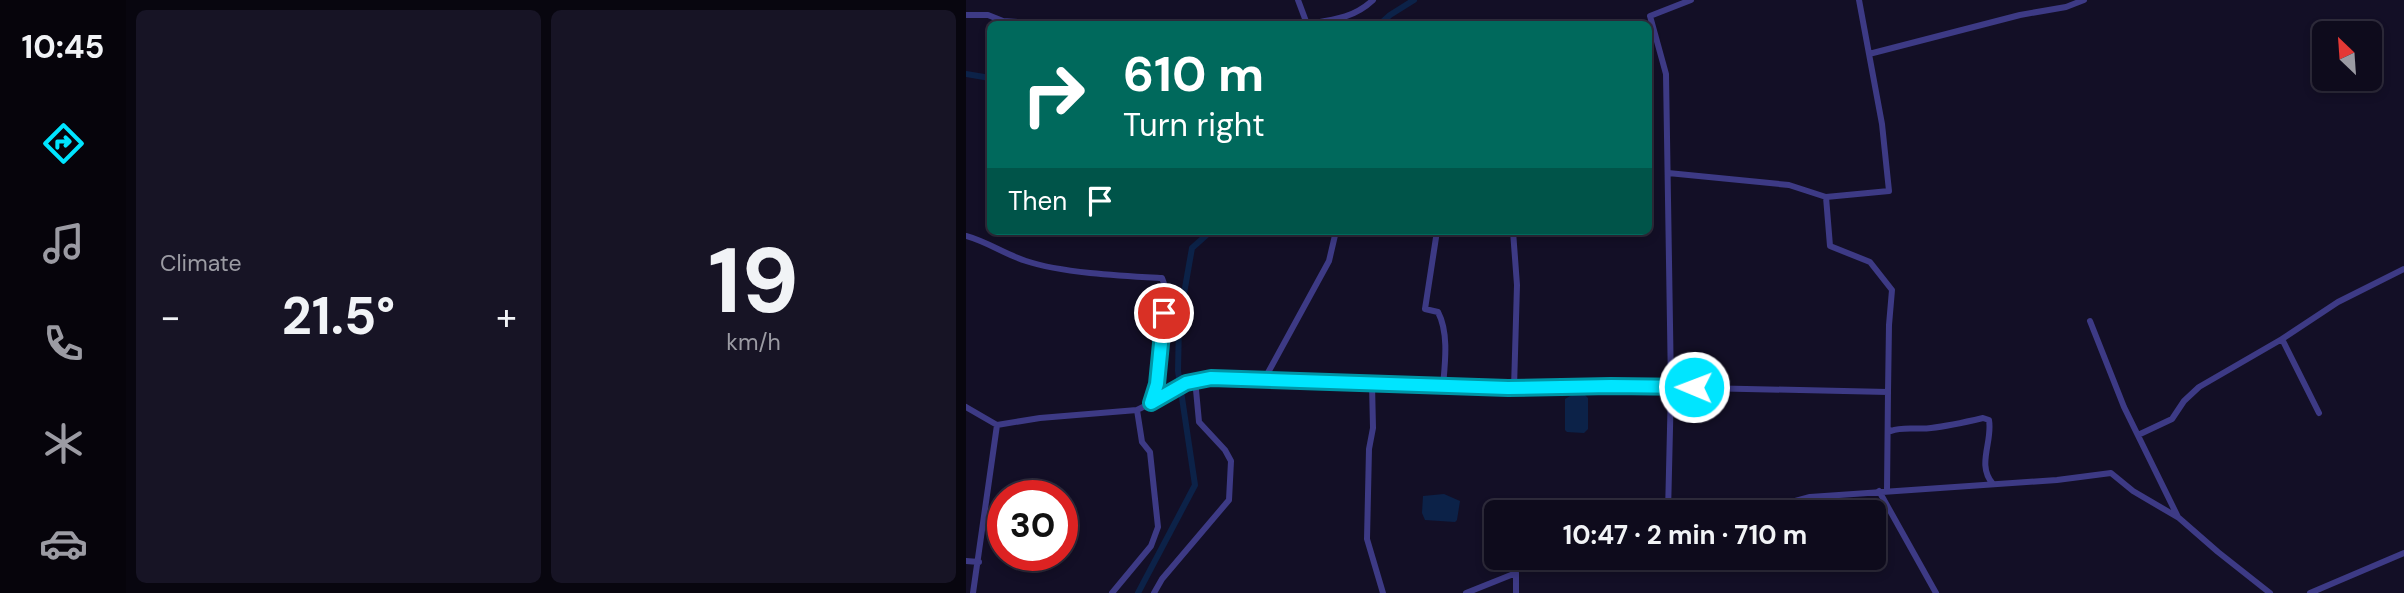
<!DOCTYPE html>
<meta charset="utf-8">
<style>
body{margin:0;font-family:"DM Sans",sans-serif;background:#171425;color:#f1f3f6;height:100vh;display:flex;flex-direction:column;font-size:26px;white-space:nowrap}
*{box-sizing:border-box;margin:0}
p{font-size:23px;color:#9b9ba3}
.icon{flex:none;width:38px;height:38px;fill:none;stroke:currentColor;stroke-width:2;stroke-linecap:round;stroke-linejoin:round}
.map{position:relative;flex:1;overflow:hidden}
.sheet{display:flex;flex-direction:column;gap:10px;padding:10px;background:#08060f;width:840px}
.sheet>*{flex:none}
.top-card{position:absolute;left:21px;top:21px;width:665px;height:214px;border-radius:10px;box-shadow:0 4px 10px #0003,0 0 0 2px #2e2b3b;background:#00695c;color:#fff;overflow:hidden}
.needle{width:46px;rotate:335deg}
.buttons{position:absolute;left:1346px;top:21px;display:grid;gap:14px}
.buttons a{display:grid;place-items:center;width:70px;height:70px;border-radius:10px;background:#0e0b1c;box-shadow:0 4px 10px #0003,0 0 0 2px #2e2b3b;font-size:35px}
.speed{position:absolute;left:21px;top:480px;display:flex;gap:14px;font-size:35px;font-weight:700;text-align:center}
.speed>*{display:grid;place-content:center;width:91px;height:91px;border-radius:50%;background:#0e0b1c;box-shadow:0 4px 10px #0003,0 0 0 2px #2e2b3b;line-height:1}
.speed .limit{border:10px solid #d22;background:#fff;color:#111}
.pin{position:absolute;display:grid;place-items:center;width:60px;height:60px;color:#fff;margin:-30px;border:4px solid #fff;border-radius:50%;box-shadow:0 2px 7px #0007}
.me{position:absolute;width:77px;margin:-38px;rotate:271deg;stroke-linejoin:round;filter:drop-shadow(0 0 5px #0008)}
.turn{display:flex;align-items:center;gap:24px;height:147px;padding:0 21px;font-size:32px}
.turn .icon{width:91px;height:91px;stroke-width:2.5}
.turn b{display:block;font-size:49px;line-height:60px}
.then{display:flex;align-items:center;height:66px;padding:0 21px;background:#0003;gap:14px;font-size:26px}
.big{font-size:52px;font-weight:700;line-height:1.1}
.sheet .widget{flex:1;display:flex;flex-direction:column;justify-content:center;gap:10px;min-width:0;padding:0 24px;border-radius:10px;background:#171425}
.sheet .dial{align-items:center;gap:0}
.dial b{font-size:91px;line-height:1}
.heat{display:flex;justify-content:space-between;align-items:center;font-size:38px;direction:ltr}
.sheet .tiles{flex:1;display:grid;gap:10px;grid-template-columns:repeat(2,1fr)}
.trip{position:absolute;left:518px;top:500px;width:402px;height:70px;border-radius:10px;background:#0e0b1c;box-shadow:0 4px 10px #0003,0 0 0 2px #2e2b3b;font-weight:700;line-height:70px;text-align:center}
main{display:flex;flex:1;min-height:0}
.dock{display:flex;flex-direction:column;width:126px;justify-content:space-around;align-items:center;background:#06040b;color:#9b9ba3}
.dock .icon{width:49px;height:49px}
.dock .active{color:#00e5ff}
.dock b{font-size:32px;color:#f1f3f6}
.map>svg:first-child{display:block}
.water{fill:#0c2248}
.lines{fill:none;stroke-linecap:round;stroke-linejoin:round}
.canal{stroke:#0c2248;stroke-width:6}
.minor{stroke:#3d3a85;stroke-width:6}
.route-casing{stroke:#0095a6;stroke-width:18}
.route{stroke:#00e5ff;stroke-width:12}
</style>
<main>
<nav class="dock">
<b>10:45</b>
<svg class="icon active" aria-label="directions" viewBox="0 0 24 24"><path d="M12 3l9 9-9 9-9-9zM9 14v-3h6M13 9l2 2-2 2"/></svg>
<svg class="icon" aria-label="music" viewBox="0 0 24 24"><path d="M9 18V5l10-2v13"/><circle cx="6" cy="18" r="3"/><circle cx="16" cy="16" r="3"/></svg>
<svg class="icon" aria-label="phone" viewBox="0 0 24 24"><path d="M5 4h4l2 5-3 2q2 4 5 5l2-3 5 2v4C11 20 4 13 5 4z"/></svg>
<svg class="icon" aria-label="climate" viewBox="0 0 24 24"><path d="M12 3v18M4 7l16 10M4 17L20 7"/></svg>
<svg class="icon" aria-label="car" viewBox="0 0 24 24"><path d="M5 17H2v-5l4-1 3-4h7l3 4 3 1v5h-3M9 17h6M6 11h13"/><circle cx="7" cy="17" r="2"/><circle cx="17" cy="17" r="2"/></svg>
</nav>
<section class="sheet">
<div class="tiles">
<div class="widget"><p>Climate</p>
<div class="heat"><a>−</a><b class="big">21.5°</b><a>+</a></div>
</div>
<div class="widget dial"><b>19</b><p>km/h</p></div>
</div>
</section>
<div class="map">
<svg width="1438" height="593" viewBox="0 0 1438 593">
<rect width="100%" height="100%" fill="#130f26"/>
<path class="water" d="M606 395H619L622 398V429L618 433 601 432 599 430V399Z
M478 494 494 501 491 520 489 522 459 520 456 513 457 496Z"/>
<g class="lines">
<path class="canal" d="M414 24 424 15 448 0
M0 74 24 78
M172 593 229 485 212 371 213 322 226 248 245 231"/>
<path class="minor" d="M332 0 341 24
M0 15H22L37 21 81 24
M342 24C367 20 388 18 407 0
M903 54 1054 15 1100 7 1118 0
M702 173 823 185 860 197
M471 231 459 309 472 312C483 333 479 363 477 386
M547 231 551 285 548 388
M0 236C22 242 40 255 60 261 95 273 159 276 196 278 207 301 192 377 185 403
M1124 321 1158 407 1212 517
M298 380 363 261 370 231
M406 384 407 428 403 449 401 539 417 593
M0 407 31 425 74 418 171 410 201 395 210 387 229 379 245 378 543 388 645 386 922 392 923 325 926 290 904 262 864 246 860 197 923 191 916 124 893 0
M1353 413 1316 339 1372 302 1438 269
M922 429 925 431C937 426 952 430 965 428 983 426 1000 422 1017 418L1023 420C1027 442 1010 465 1027 484
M1172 435 1206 419 1218 401 1233 387 1316 339
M921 490 922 392
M913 491 970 593
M702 513 705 387 700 74 684 16 725 0
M785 513 844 497 1091 480 1145 473 1167 491 1213 518 1252 552 1304 593
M0 561 13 562
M7 593 31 425
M146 593 185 546 192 527 184 452 176 442 171 410
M188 593 196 579 263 500 265 461 259 450 233 422 229 379
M500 593 550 573V593
M1344 593 1438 553"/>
</g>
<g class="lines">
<g class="route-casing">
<path id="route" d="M198 313 191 384 185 403 220 383 245 378 542 388 645 386 728 387"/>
</g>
<use href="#route" class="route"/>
</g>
</svg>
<div class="buttons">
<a><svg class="needle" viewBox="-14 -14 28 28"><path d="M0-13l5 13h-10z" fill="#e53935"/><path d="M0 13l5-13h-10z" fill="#9b9ba3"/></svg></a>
</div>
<div class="speed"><div class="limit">30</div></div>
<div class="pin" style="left:198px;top:313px;background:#d93025"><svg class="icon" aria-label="arrive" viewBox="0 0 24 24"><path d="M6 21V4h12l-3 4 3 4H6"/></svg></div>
<svg class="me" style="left:728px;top:387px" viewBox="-20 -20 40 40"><circle r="17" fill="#00e5ff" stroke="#fff" stroke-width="3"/><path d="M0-11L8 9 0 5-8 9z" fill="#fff"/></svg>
<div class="trip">10:47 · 2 min · 710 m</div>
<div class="top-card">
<div class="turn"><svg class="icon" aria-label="right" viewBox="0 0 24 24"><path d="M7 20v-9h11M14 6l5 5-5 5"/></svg><div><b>610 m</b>Turn right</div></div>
<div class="then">Then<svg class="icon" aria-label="arrive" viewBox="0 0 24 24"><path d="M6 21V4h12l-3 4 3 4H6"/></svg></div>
</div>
</div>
</main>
